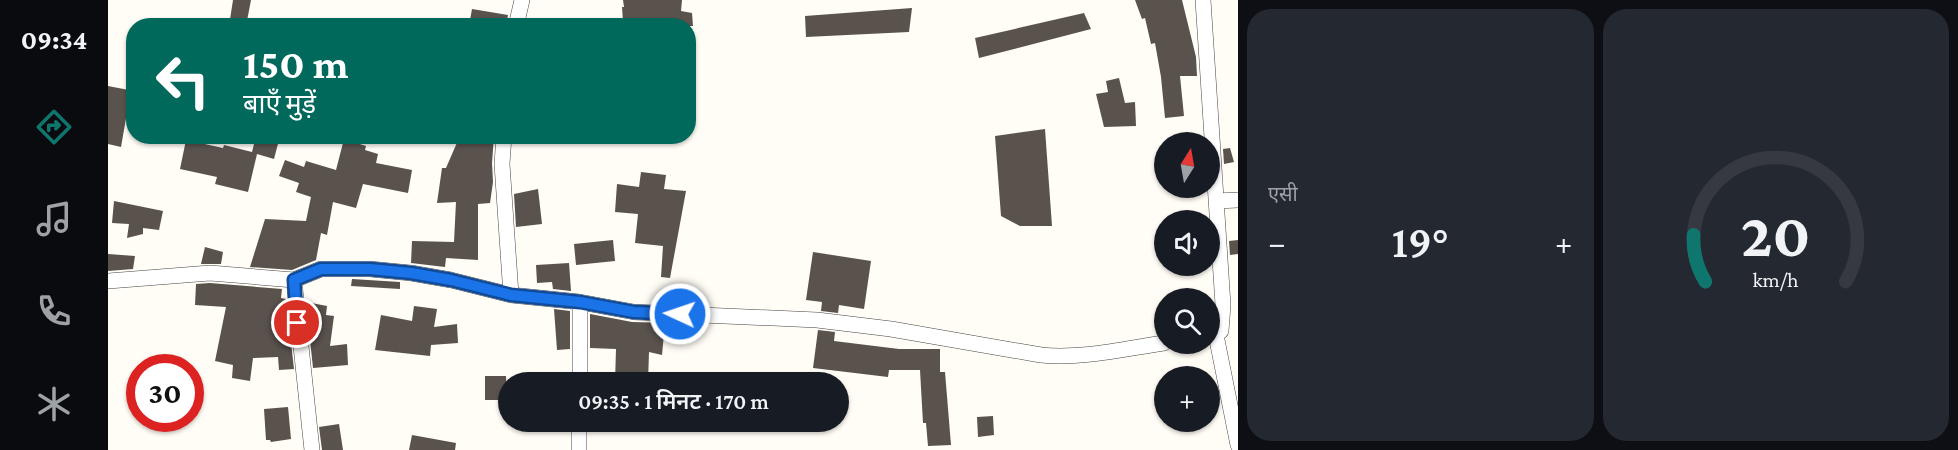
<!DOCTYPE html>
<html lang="hi">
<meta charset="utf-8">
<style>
body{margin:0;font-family:"Crimson Pro","Noto Sans Devanagari",serif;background:#242831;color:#f1f3f6;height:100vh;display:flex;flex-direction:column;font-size:22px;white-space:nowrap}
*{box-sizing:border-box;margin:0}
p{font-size:20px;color:#9ea1a6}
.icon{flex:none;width:33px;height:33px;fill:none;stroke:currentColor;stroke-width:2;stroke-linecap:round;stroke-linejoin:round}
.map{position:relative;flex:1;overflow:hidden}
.drawer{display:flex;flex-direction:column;gap:9px;padding:9px;background:#0d0f14;width:720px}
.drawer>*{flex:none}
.banner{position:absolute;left:18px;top:18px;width:570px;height:126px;border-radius:24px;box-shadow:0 2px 4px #0004;background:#00695c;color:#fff;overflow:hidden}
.needle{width:39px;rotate:11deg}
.controls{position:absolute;left:1046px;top:132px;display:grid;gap:12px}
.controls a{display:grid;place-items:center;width:66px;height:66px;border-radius:50%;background:#171b24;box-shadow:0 2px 4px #0004;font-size:30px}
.speed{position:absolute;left:18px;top:354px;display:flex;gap:12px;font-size:30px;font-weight:700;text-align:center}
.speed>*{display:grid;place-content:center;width:78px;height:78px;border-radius:50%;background:#171b24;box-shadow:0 2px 4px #0004;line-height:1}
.speed .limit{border:9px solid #d22;background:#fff;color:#111}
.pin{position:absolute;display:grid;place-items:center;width:51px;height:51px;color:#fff;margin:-26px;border:3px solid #fff;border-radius:50%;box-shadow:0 2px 6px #0007}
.me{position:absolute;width:66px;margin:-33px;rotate:273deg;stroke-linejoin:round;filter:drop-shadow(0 0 4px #0008)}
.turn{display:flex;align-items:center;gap:21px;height:126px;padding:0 18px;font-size:27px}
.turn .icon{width:78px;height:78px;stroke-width:2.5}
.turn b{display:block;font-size:42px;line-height:51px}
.big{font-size:45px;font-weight:600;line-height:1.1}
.drawer .card{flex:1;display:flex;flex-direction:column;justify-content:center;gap:9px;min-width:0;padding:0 21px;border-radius:24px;background:#242831}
.drawer .dial{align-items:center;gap:0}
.dial svg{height:156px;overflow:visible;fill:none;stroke:#363941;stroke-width:7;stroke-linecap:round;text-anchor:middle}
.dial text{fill:#f1f3f6;stroke:none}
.heat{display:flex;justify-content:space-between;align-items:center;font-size:33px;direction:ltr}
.drawer .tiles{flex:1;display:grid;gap:9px;grid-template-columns:repeat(2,1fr)}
.trip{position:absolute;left:390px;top:372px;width:351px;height:60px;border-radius:30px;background:#171b24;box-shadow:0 2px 4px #0004;font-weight:600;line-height:60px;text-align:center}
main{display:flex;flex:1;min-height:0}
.tab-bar{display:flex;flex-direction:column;width:108px;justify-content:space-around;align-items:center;background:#090b0e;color:#9ea1a6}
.tab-bar .icon{width:42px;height:42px}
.tab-bar .on{color:#0f766e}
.tab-bar b{font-size:27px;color:#f1f3f6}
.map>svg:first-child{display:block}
.building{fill:#5a524d}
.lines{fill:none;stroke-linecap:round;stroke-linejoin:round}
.street-casing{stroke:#444;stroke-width:16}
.street{stroke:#fff;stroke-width:15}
.route-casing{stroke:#114b97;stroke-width:15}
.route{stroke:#1a73e8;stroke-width:10}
</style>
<main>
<nav class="tab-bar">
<b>09:34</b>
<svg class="icon on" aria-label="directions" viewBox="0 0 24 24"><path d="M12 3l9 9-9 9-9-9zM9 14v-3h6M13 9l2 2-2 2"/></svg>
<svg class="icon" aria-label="music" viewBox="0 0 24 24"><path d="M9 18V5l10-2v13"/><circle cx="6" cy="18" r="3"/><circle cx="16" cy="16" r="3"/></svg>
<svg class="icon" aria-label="phone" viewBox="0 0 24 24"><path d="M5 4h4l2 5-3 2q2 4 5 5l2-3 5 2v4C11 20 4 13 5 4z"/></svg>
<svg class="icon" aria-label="climate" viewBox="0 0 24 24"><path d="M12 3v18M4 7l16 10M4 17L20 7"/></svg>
</nav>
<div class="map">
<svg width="1130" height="450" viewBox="0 0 1130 450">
<rect width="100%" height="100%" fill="#fffdf5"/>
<path class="building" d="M125 0H143L138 26H121Z
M515 0H574L573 11 584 13 585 26H562V21H556V18L515 22 514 7H516Z
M1027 0H1074L1088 57 1089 76H1072L1076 116 1057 118 1053 77 1047 43 1043 44 1037 18 1034 19Z
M804 8 801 32 698 37 697 16Z
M364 9 400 15 398 26H361Z
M976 13 983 29 871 58 867 38Z
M1011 78 1017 103 1027 102 1028 126 996 127 988 94 1000 92 998 81Z
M0 86 26 91 23 107H20L13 147 0 144Z
M937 129 944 226H912L893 216 887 136Z
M148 136H172L166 159 149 154 140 192 107 184 109 177 72 169 78 140 115 148 116 145 144 152Z
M372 136H386L384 163 385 182 382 203 370 204V260L338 258 337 267 303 263 304 241 346 242 348 202 329 203 334 168H338L351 138 370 143Z
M236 139 258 146 257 150 270 154 268 163 304 170 300 193 255 184 248 208 225 202 219 235 213 233 208 260 184 270 142 267 157 219 198 221 203 197 188 192 191 183 171 176 177 160 196 167 198 161 228 170Z
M1122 148 1126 162 1116 164 1115 149Z
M533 172 558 175 556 189 578 191 562 278 553 277 555 246 527 243 530 214 507 212 509 184 531 187Z
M430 189 434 224 408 227 406 194Z
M6 201 55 211 51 230 35 228V234L19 238 21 224 4 223Z
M505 240 507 261 468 265 466 244Z
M1130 240V254L1122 255 1121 241Z
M97 247 115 252 113 264H93Z
M705 252 763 261 756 309 731 305 730 313 713 311 714 302 698 300Z
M0 254 27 256 25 269 0 271Z
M461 263 463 291 445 289 444 282 429 283 428 265Z
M244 279 292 282V289L243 286Z
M102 283 174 289 173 298 178 299 186 369 171 370 170 357 145 358 142 381 124 378 125 365 107 361 118 307 87 305 88 284Z
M198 302 219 306 218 315 226 316 222 346 239 344 240 365 205 368Z
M306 306 329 309 326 327 349 324 350 343 323 345 322 356 267 350 273 315 304 321Z
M446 309 462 311V349L449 350Z
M482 314 524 322 565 323 564 335 556 334 554 355 541 352 540 382H507L508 349 482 348Z
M710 330 727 332 726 341 791 349H832V372H837L843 445 820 446 818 423H815L812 370H781L780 377 705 368Z
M377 376H398L399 400H377Z
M180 407 183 439 163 442 162 440H158L156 409Z
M885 416 886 435 870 437 869 417Z
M231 424 235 450H214L211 427Z
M304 435 348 443 347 450H301Z"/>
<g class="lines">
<g class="street-casing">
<path id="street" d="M1095 0 1115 305 1113 331 1108 335 1101 336
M408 26 414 0
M396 136 394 164 403 295
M1108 201 1130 200
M186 280 204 450
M0 281 102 273 186 280 213 269H262L303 273 343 280 403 295 472 302 526 312 709 320 783 329 933 355C974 359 1015 349 1056 343
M1108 335 1130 445
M472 382V302
M471 450V422"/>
</g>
<use href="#street" class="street"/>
</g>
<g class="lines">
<g class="route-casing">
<path id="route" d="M189 323 186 280 213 269H262L303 273 343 280 403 295 472 302 526 312 572 314"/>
</g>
<use href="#route" class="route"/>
</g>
</svg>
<div class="controls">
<a><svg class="needle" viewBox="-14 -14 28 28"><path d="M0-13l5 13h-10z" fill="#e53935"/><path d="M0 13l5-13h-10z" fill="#9ea1a6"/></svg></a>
<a><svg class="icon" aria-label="sound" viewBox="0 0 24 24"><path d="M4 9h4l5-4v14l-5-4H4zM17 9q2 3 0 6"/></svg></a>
<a><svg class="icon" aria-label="search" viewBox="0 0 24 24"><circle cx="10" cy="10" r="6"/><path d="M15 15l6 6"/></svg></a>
<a>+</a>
</div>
<div class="speed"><div class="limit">30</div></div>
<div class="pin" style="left:189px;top:323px;background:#d93025"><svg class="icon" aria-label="arrive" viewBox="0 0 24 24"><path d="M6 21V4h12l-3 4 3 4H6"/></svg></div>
<svg class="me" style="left:572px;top:314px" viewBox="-20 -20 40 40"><circle r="17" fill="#1a73e8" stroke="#fff" stroke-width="3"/><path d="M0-11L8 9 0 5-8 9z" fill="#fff"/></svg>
<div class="trip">09:35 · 1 मिनट · 170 m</div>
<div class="banner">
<div class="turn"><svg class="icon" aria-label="left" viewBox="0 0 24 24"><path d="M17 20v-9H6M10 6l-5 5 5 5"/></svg><div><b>150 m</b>बाएँ मुड़ें</div></div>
</div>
</div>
<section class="drawer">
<div class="tiles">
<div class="card"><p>एसी</p>
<div class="heat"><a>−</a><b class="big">19°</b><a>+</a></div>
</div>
<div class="card dial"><svg viewBox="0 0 100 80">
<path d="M14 69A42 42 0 1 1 86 69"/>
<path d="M14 69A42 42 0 0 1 8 45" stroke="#0f766e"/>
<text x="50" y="56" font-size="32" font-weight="700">20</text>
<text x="50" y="72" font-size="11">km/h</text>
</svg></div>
</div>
</section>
</main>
